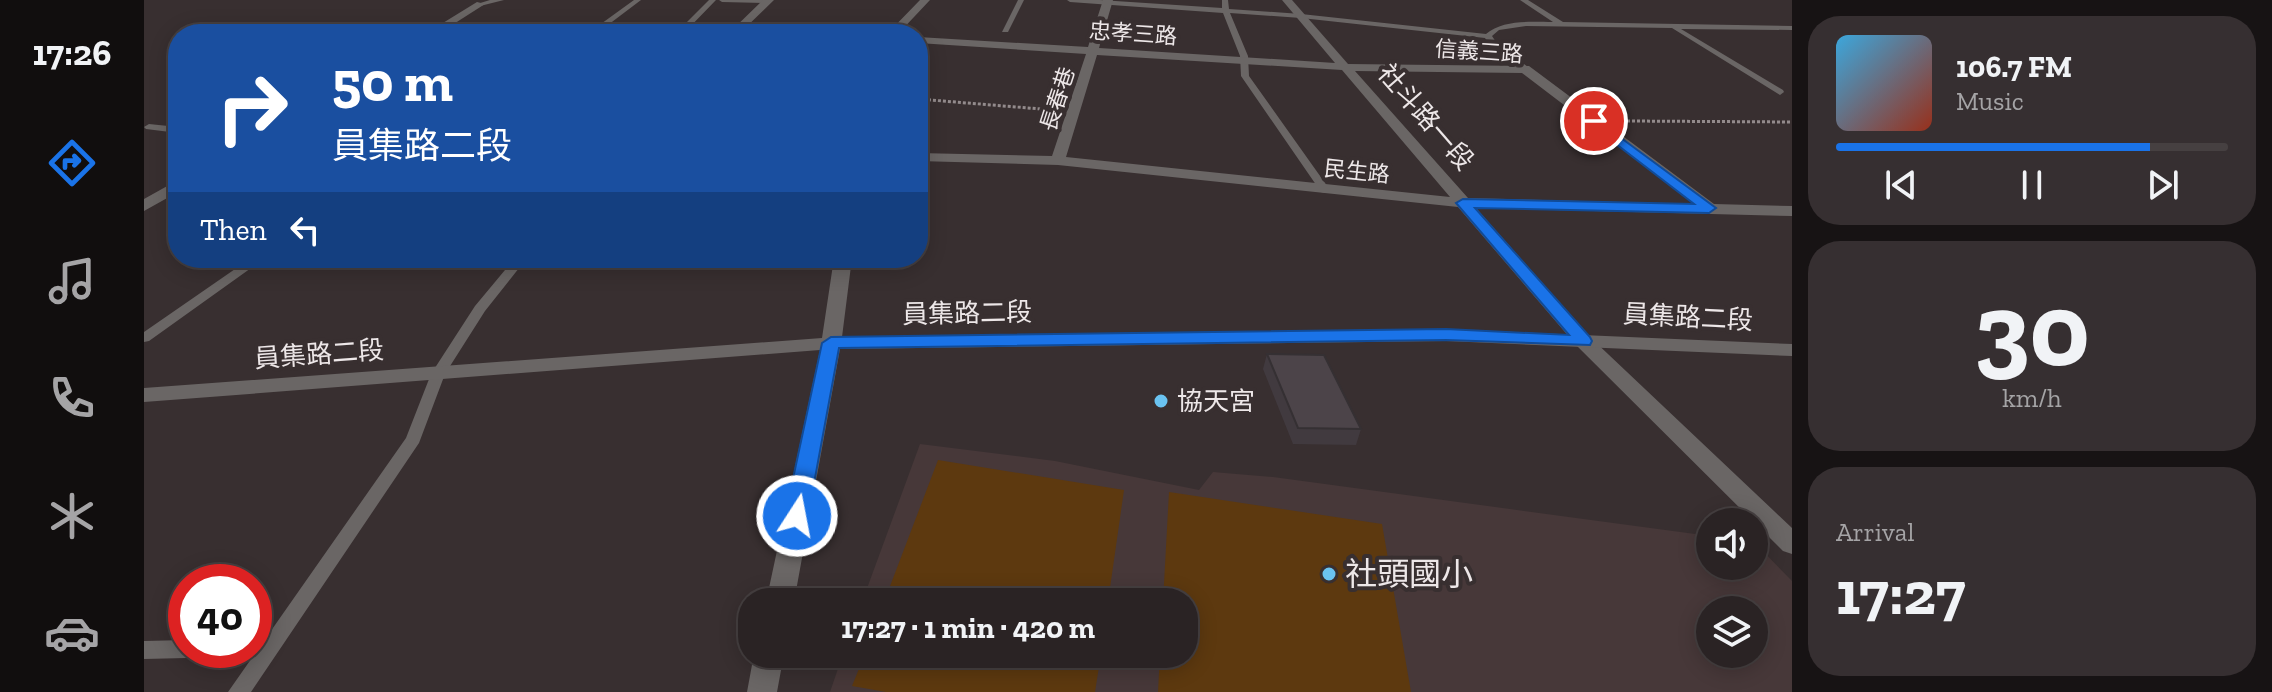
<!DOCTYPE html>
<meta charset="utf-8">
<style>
body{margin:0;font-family:"Zilla Slab","Noto Sans TC",serif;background:#362f31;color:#f1f3f6;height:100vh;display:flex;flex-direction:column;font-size:30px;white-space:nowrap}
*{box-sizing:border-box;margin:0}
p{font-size:26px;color:#a5a4a6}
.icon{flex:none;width:44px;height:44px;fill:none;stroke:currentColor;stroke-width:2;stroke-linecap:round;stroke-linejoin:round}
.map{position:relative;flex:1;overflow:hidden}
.side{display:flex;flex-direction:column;gap:16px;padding:16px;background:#171314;width:480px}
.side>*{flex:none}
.banner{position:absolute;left:24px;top:24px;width:760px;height:244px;border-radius:32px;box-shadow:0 4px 20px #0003,0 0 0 2px #464041;background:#1a4fa0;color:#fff;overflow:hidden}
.controls{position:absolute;left:1552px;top:508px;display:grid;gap:16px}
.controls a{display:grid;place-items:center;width:72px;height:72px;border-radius:50%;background:#2a2324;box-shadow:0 4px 20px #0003,0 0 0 2px #464041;font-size:40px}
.speed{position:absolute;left:24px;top:564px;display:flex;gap:16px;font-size:40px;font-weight:700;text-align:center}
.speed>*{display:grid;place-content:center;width:104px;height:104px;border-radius:50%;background:#2a2324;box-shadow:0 4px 20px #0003,0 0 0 2px #464041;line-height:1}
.speed .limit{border:12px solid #d22;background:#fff;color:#111}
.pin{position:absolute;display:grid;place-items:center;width:68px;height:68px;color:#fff;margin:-34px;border:4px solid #fff;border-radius:50%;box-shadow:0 2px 8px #0007}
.me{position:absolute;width:88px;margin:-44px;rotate:11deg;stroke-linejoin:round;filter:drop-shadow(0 0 6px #0008)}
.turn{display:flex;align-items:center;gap:28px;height:168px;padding:0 32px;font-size:36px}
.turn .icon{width:104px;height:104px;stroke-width:2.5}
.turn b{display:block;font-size:56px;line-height:68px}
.then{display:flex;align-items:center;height:76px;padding:0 32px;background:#0003;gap:16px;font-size:30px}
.big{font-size:60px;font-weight:800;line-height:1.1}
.side .tile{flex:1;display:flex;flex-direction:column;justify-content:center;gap:12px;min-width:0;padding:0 28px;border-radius:32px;background:#362f31}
.side .dial{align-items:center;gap:0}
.dial b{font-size:104px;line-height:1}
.song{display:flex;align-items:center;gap:24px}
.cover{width:96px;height:96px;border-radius:12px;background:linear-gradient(135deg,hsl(200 70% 55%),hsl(10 70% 35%))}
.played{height:8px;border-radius:4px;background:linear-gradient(90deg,#1a73e8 80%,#464041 80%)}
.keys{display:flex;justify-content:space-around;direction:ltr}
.trip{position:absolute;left:594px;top:588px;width:460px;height:80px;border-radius:32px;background:#2a2324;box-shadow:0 4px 20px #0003,0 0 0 2px #464041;font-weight:800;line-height:80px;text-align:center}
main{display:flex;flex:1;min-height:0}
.tab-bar{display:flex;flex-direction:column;width:144px;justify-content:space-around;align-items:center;background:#110e0e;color:#a5a4a6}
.tab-bar .icon{width:56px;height:56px}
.tab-bar .active{color:#1a73e8}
.tab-bar b{font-size:36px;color:#f1f3f6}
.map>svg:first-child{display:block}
.built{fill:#473839;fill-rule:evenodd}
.green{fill:#5d390f}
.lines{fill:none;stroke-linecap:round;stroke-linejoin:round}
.path{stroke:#938b8c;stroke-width:3;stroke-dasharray:3 2;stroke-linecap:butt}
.service{fill:#6a6665;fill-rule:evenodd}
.minor{fill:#6a6665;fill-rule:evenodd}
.tertiary{fill:#6a6665;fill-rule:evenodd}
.wall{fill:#413a3f}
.building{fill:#4c4449;stroke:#353033;stroke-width:2}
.route{fill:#1a73e8;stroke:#114b97;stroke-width:2}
.poi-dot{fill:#6ac3f1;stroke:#382f30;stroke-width:3}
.labels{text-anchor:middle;stroke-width:8;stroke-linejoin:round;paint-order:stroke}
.far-street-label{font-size:22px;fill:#ede7e8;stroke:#382f30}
.street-label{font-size:26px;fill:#ede7e8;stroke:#382f30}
.poi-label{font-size:26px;fill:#ede7e8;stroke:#382f30;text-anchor:start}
.near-poi-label{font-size:32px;fill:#ede7e8;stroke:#382f30;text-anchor:start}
</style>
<main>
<nav class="tab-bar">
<b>17:26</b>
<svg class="icon active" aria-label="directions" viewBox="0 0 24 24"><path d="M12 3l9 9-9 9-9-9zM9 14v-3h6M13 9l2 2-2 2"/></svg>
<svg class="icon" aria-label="music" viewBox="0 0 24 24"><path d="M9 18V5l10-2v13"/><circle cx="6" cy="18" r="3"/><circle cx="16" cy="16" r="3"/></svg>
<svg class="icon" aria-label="phone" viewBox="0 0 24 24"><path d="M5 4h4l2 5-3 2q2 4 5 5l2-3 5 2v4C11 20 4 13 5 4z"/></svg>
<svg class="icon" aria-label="climate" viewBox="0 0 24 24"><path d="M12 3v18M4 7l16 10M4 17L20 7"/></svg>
<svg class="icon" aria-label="car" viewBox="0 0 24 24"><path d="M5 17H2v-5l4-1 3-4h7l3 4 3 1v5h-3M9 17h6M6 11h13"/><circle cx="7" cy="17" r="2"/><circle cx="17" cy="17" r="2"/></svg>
</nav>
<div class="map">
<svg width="1648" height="692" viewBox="0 0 1648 692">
<rect width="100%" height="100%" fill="#382f30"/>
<path class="built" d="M776 444 911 461 1055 490 1069 472 1129 477 1566 536V566H1610V542L1648 581V692H686L699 654H1040V602H718ZM1566 610H1610V654H1566Z"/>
<path class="green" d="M794 460 980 490 964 602H740Z
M1025 492 1238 524 1267 692H1014L1016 654H1040V602H1019Z
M721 654H957L951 692H742L708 686Z"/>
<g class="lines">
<path class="path" d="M774 99 909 110
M1483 121 1648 122"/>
<path class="service" d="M346 0H360L336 6 333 4Z
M490 0H497L452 34H443Z
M565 0H572L539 34H531Z
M575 0H627V1L624 3 578 2Z
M874 0H880L864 32H858Z
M923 0H956L1078 8V0H1084L1085 9 1157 14 1342 34C1359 19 1388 22 1409 22L1376 0H1384L1419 22 1648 26V30L1537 29 1639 90 1640 92 1636 95 1528 28 1382 26 1355 30 1348 36 1354 45 1384 67 1385 69 1381 71 1348 49 1341 38 1157 18 1086 13 1104 56 1105 76 1186 190 1181 193 1177 192 1097 76 1096 56 1079 13 926 2Z
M593 28 662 32 666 34 590 32V28Z
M5 124 34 127V133L2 129 0 127Z
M107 258H121L5 341 0 342V332Z
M371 258H383L341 311 301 374 275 443 107 692H84L262 438 287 374 331 306Z
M42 640V650H52L49 655 42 658 0 659V641Z"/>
<path class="minor" d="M619 0H630L595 34H584Z
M959 0H969L955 48 1191 63 1138 0H1148L1204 64 1385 66 1570 204 1648 206V216L1332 208 1446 337 1648 528V554L1639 551 1432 345 1314 207 914 165 774 161V153L908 156 942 54 774 43V37L944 47ZM953 55 1198 70 1306 197 922 157ZM1211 71 1378 73 1550 204 1324 198Z
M333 2 341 4 294 34H281Z
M34 180V192L0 211V199Z"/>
<path class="tertiary" d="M776 0H786L754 34H743Z
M690 258H708L698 337 1302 329 1648 344V356L1302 341 696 349 650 602H622L676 350 0 402V388L678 338Z
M610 654H640L633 692H603Z"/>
</g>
<path class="wall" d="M1123 354 1217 429 1212 445 1149 444 1119 369Z"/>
<path class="building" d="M1123 354 1180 355 1217 429 1154 428Z"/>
<path class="route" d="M1450 118 1572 208 1565 213 1331 208 1446 337 1448 341 1446 345 1302 340 695 348 664 516 661 522 653 524 645 522 641 516 678 343 687 337 1302 329 1425 335 1312 203 1319 199 1550 204 1446 124 1444 121Z"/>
<g class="poi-dot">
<circle cx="1017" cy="401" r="8"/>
<circle cx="1185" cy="574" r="8"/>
</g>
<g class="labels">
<g class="far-street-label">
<text transform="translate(989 33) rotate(4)" y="8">忠孝三路</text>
<text transform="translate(1335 51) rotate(4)" y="8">信義三路</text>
<text transform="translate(913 99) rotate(-72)" y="8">長春巷</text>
<text transform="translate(1213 171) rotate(6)" y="8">民生路</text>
</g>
<g class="street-label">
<text transform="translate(1282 117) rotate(49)" y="9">社斗路一段</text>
<text transform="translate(823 313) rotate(-1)" y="9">員集路二段</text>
<text transform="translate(1544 317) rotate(3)" y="9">員集路二段</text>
<text transform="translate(175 354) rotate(-4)" y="9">員集路二段</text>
</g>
<g class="poi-label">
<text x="1033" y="410">協天宮</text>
</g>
<g class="near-poi-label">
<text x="1201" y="585">社頭國小</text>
</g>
</g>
</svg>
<div class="controls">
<a><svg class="icon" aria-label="sound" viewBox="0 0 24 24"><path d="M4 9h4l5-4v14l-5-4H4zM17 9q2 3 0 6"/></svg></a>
<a><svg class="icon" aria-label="layers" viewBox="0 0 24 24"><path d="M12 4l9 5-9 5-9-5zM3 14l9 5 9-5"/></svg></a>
</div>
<div class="speed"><div class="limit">40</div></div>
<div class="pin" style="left:1450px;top:121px;background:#d93025"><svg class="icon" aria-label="arrive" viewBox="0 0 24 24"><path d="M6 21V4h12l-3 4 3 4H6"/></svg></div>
<svg class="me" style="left:653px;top:516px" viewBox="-20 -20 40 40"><circle r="17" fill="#1a73e8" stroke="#fff" stroke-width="3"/><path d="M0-11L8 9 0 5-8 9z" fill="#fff"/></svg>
<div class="trip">17:27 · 1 min · 420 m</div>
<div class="banner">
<div class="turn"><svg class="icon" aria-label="right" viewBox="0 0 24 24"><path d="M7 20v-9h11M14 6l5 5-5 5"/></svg><div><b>50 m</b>員集路二段</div></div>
<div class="then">Then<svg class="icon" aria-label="left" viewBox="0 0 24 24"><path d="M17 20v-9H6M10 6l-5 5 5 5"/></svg></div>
</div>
</div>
<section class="side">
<div class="tile">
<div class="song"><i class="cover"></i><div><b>106.7 FM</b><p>Music</p></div></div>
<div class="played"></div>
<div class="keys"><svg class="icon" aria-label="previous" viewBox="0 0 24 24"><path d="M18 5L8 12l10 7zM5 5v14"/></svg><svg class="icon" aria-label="pause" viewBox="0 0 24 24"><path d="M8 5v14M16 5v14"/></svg><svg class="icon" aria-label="next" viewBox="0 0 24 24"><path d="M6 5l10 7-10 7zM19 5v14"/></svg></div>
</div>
<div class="tile dial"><b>30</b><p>km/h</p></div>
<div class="tile"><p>Arrival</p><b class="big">17:27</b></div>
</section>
</main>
